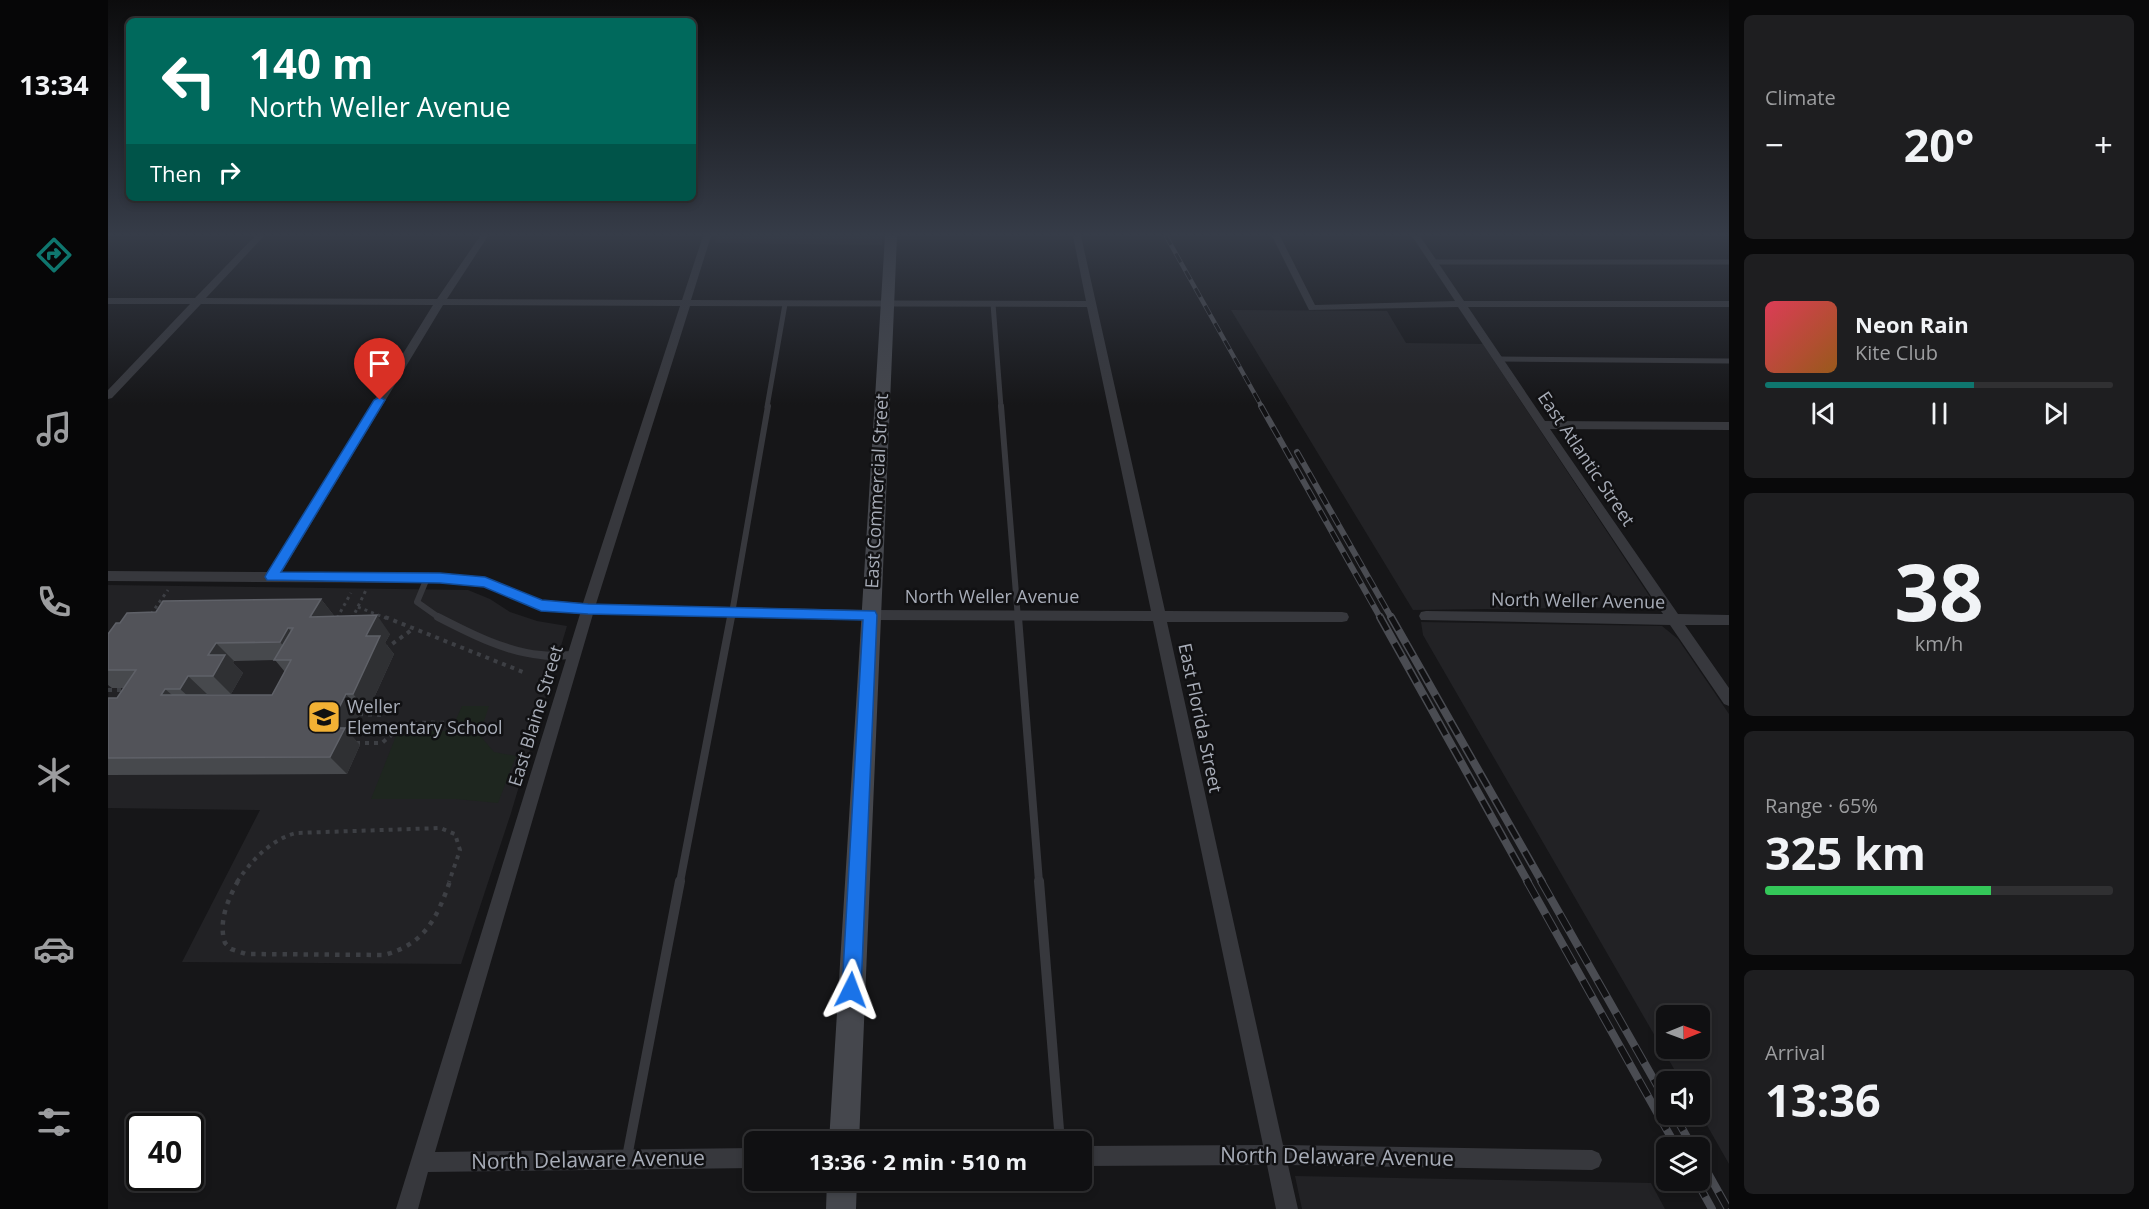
<!DOCTYPE html>
<meta charset="utf-8">
<style>
body{margin:0;font-family:"Open Sans",sans-serif;background:#1e1e20;color:#f1f3f6;height:100vh;display:flex;flex-direction:column;font-size:22px;white-space:nowrap}
*{box-sizing:border-box;margin:0}
p{font-size:20px;color:#9c9d9f}
.icon{flex:none;width:33px;height:33px;fill:none;stroke:currentColor;stroke-width:2;stroke-linecap:round;stroke-linejoin:round}
.map{position:relative;flex:1;overflow:hidden}
.sheet{display:flex;flex-direction:column;gap:15px;padding:15px;background:#09090a;width:420px}
.sheet>*{flex:none}
.hud{position:absolute;left:18px;top:18px;width:570px;height:183px;border-radius:9px;box-shadow:0 3px 9px #0003,0 0 0 2px #303032;background:#00695c;color:#fff;overflow:hidden}
.needle{width:39px;rotate:89deg}
.buttons{position:absolute;left:1548px;top:1005px;display:grid;gap:12px}
.buttons a{display:grid;place-items:center;width:54px;height:54px;border-radius:9px;background:#101012;box-shadow:0 3px 9px #0003,0 0 0 2px #303032;font-size:30px}
.speed{position:absolute;left:18px;top:1113px;display:flex;gap:12px;font-size:30px;font-weight:700;text-align:center}
.speed>*{display:grid;place-content:center;width:78px;height:78px;border-radius:50%;background:#101012;box-shadow:0 3px 9px #0003,0 0 0 2px #303032;line-height:1}
.speed .limit{border:3px solid #111;border-radius:9px;background:#fff;color:#111}
.pin{position:absolute;display:grid;place-items:center;width:51px;height:51px;color:#fff;margin:-62px -26px;border-radius:50% 50% 50% 0;rotate:-45deg;box-shadow:0 0 6px #0007}
.pin .icon{rotate:45deg}
.me{position:absolute;width:66px;margin:-33px;rotate:3deg;stroke-linejoin:round;filter:drop-shadow(0 0 4px #0008)}
.turn{display:flex;align-items:center;gap:21px;height:126px;padding:0 24px;font-size:27px}
.turn .icon{width:78px;height:78px;stroke-width:2.5}
.turn b{display:block;font-size:42px;line-height:51px}
.then{display:flex;align-items:center;height:57px;padding:0 24px;background:#0003;gap:12px;font-size:22px}
.big{font-size:45px;font-weight:700;line-height:1.1}
.sheet .widget{flex:1;display:flex;flex-direction:column;justify-content:center;gap:9px;min-width:0;padding:0 21px;border-radius:9px;background:#1e1e20}
.sheet .dial{align-items:center;gap:0}
.dial b{font-size:78px;line-height:1}
.song{display:flex;align-items:center;gap:18px}
.cover{width:72px;height:72px;border-radius:9px;background:linear-gradient(135deg,hsl(350 70% 55%),hsl(30 70% 35%))}
.played{height:6px;border-radius:3px;background:linear-gradient(90deg,#0f766e 60%,#303032 60%)}
.keys{display:flex;justify-content:space-around;direction:ltr}
.heat{display:flex;justify-content:space-between;align-items:center;font-size:33px;direction:ltr}
.charge{height:9px;border-radius:4px;background:linear-gradient(90deg,#34c759 65%,#303032 0)}
.trip{position:absolute;left:636px;top:1131px;width:348px;height:60px;border-radius:9px;background:#101012;box-shadow:0 3px 9px #0003,0 0 0 2px #303032;font-weight:700;line-height:60px;text-align:center}
main{display:flex;flex:1;min-height:0}
.menu{display:flex;flex-direction:column;width:108px;justify-content:space-around;align-items:center;background:#060607;color:#9c9d9f}
.menu .icon{width:42px;height:42px}
.menu .current{color:#0f766e}
.menu b{font-size:27px;color:#f1f3f6}
.map>svg:first-child{display:block}
.built{fill:#222225;fill-rule:evenodd}
.green{fill:#1e261f}
.lines{fill:none;stroke-linecap:round;stroke-linejoin:round}
.path-far2{stroke:#3d3f44;stroke-width:3;stroke-dasharray:3 4;stroke-linecap:butt}
.path-far1{stroke:#3d3f44;stroke-width:4;stroke-dasharray:4 5;stroke-linecap:butt}
.path{stroke:#3d3f44;stroke-width:4.5;stroke-dasharray:4.5 6;stroke-linecap:butt}
.lane-far3{stroke:#37383d;stroke-width:5}
.lane-far2{stroke:#37383d;stroke-width:6}
.lane-far1{stroke:#37383d;stroke-width:8}
.lane{stroke:#37383d;stroke-width:10}
.street{fill:#37383d;fill-rule:evenodd}
.secondary{fill:#45474d;fill-rule:evenodd}
.rail-far3-casing{stroke:#4a4c52;stroke-width:4.5}
.rail-far2-casing{stroke:#4a4c52;stroke-width:6}
.rail-far1-casing{stroke:#4a4c52;stroke-width:8}
.rail-casing{stroke:#4a4c52;stroke-width:8}
.rail-far3{stroke:#111113;stroke-width:3;stroke-dasharray:10;stroke-linecap:butt}
.rail-far2{stroke:#111113;stroke-width:4;stroke-dasharray:12;stroke-linecap:butt}
.rail-far1{stroke:#111113;stroke-width:5;stroke-dasharray:15;stroke-linecap:butt}
.rail{stroke:#111113;stroke-width:6;stroke-dasharray:19;stroke-linecap:butt}
.wall{fill:#47494d;fill-rule:evenodd}
.shaded-wall{fill:#2f3033}
.building{fill:#525359;stroke:#5f6168;stroke-width:1.5;fill-rule:evenodd}
.route{fill:#1a73e8;stroke:#114b97;stroke-width:1.5}
.labels{text-anchor:middle;stroke-width:5;stroke-linejoin:round;paint-order:stroke}
.street-label{font-size:18px;fill:#a8adb8;stroke:#111113}
.poi-label{font-size:18px;fill:#a8adb8;stroke:#111113;text-anchor:start}
.near-street-label{font-size:21px;fill:#a8adb8;stroke:#111113}
</style>
<main>
<nav class="menu">
<b>13:34</b>
<svg class="icon current" aria-label="directions" viewBox="0 0 24 24"><path d="M12 3l9 9-9 9-9-9zM9 14v-3h6M13 9l2 2-2 2"/></svg>
<svg class="icon" aria-label="music" viewBox="0 0 24 24"><path d="M9 18V5l10-2v13"/><circle cx="6" cy="18" r="3"/><circle cx="16" cy="16" r="3"/></svg>
<svg class="icon" aria-label="phone" viewBox="0 0 24 24"><path d="M5 4h4l2 5-3 2q2 4 5 5l2-3 5 2v4C11 20 4 13 5 4z"/></svg>
<svg class="icon" aria-label="climate" viewBox="0 0 24 24"><path d="M12 3v18M4 7l16 10M4 17L20 7"/></svg>
<svg class="icon" aria-label="car" viewBox="0 0 24 24"><path d="M5 17H2v-5l4-1 3-4h7l3 4 3 1v5h-3M9 17h6M6 11h13"/><circle cx="7" cy="17" r="2"/><circle cx="17" cy="17" r="2"/></svg>
<svg class="icon" aria-label="filters" viewBox="0 0 24 24"><path d="M4 7h16M4 17h16"/><circle cx="9" cy="7" r="2"/><circle cx="15" cy="17" r="2"/></svg>
</nav>
<div class="map">
<svg width="1621" height="1209" viewBox="0 0 1621 1209">
<rect width="100%" height="100%" fill="#161618"/>
<path class="built" d="M609 236H774V245L607 243Z
M1123 310 1279 311 1298 343 1375 344 1546 603 1544 607 1305 610Z
M0 585 360 590 382 599 402 612 429 621 459 626 403 813 353 964 74 962 152 810 0 808Z
M1313 622 1554 626 1570 639 1621 714V1164L1592 1113V1082L1573 1081 1315 635ZM1558 1016H1592V1048H1558Z
M1187 1176 1543 1183 1557 1209H1194Z"/>
<path class="green" d="M354 706H381L375 724H346Z
M290 731H368L386 752 408 756 390 803 348 799H263Z"/>
<g class="lines">
<path class="path-far2" d="M250 607 280 619
M43 614 60 590
M229 618 243 593
M244 619 258 590"/>
<path class="path-far1" d="M277 617 415 672
M277 649 305 629
M0 690H16
M251 714 273 715
M248 743H274C301 718 312 723 347 723
M129 882C143 861 162 840 188 833L332 828 347 834 352 850 341 882"/>
<path class="path" d="M130 881C120 899 110 922 117 943L123 949 138 954 276 955C317 944 329 918 342 881"/>
<path class="lane-far3" d="M1326 262H1621
M885 304 893 407
M1390 359 1621 361
M659 407 677 304"/>
<path class="lane-far2" d="M893 406 910 619
M319 578 309 602 333 619
M623 619 660 406"/>
<path class="lane-far1" d="M330 617C361 633 398 652 433 655 444 657 455 655 466 655
M910 617 931 882
M572 882 623 617"/>
<path class="lane" d="M931 881 952 1142
M519 1157 572 881"/>
<path class="street" d="M147 236H156L98 298 329 299 372 236H380L339 299 574 300 595 236H603L583 300 978 301 965 236H973L1057 611 1234 612 1239 613 1241 617 1239 621 1234 622H1059L1175 1145 1484 1150 1491 1153 1494 1160 1491 1167 1484 1170 1180 1165 1190 1209H1168L1159 1165 974 1166V1146L1155 1145 1045 621 762 620 485 614 327 1152 646 1148V1168L320 1172 310 1209H288L472 614 433 610 376 587 332 583 0 581V571L160 572 325 305 93 304 4 398 0 399V390L82 304H0V298H87ZM335 305 572 306 475 603 434 600 377 577 332 573 174 572ZM582 306 979 307 1043 611 762 610 488 604Z
M1164 236H1172L1207 305 1347 301 1304 236H1312L1356 301H1621V307H1360L1437 421 1621 422V430L1442 429 1570 614 1621 615V625H1577L1621 688V706L1616 704 1562 625 1313 620 1311 616 1313 612 1318 611 1555 614 1350 307 1201 310Z"/>
<path class="secondary" d="M777 236H789L751 1142H721Z
M719 1180H749L748 1209H718Z"/>
<g class="rail-far3-casing">
<path id="rail-far3" d="M1058 236 1154 407"/>
</g>
<g class="rail-far2-casing">
<path id="rail-far2" d="M1153 406 1273 619
M1189 452 1284 619"/>
</g>
<g class="rail-far1-casing">
<path id="rail-far1" d="M1272 617 1420 882
M1283 617 1434 882"/>
</g>
<g class="rail-casing">
<path id="rail" d="M1419 881 1569 1148
M1433 881 1558 1101
M1566 1114 1585 1148
M1592 1159 1620 1209
M1588 1180 1604 1209"/>
</g>
<use href="#rail-far3" class="rail-far3"/>
<use href="#rail-far2" class="rail-far2"/>
<use href="#rail-far1" class="rail-far1"/>
<use href="#rail" class="rail"/>
</g>
<path class="wall" d="M213 599 227 617 282 634 277 643 286 654 260 711H253L242 734 252 745 239 774 0 775V698H9L16 688H4L0 685V634L12 623 48 612ZM167 660 177 672 164 695H98L99 694H123L135 673 125 663 126 661Z"/>
<path class="shaded-wall" d="M213 599 227 617H202Z
M269 615 282 634 277 643 286 654 260 711 245 694 258 636Z
M180 628 196 646 188 660 172 642Z
M108 643 126 661 125 663 135 673 123 694 105 676 100 655Z
M80 676 99 694 91 706 72 689Z
M57 689 77 706 53 695Z
M238 694 253 711 242 734 252 745 239 774 222 757 221 728Z"/>
<path class="building" d="M213 599 202 617 269 615 258 636H272L245 694H238L221 728H237L222 757 0 758V698H9L28 670H0V634L8 623H12L19 613 48 612 55 601ZM180 628H185L166 660H183L164 695H53L57 689H72L80 676H105L117 655H100L108 643 172 642Z"/>
<linearGradient id="sky" x2="0" y2="1"><stop stop-color="#0c0c0d"/><stop offset="0.58" stop-color="#363c48"/><stop offset="1" stop-color="#363c48" stop-opacity="0"/></linearGradient>
<rect width="1621" height="405" fill="url(#sky)"/>
<path class="route" d="M272 397 277 400 173 572 332 573 377 577 434 600 480 604 767 611 769 615 753 990 750 996 743 999 737 996 734 990 755 620 480 614 433 611 376 587 332 583 159 580 157 577 159 573 266 400Z"/>
<defs>
<g id="school-square" transform="scale(1.725)"><rect x="-9" y="-9" width="18" height="18" rx="4" fill="#f2b134" stroke="#111113"/><path d="M0-5L7-2L0 1L-7-2ZM-4 1L0 2.5L4 1V4Q0 6-4 4Z" fill="#111"/></g>
</defs>
<g fill-rule="evenodd">
<use href="#school-square" x="216" y="717"/>
</g>
<g class="labels">
<g class="street-label">
<text transform="translate(1478 459) rotate(56)" y="6">East Atlantic Street</text>
<text transform="translate(769 491) rotate(-87)" y="6">East Commercial Street</text>
<text x="884" y="603">North Weller Avenue</text>
<text transform="translate(1470 601) rotate(1)" y="6">North Weller Avenue</text>
<text transform="translate(428 716) rotate(-73)" y="6">East Blaine Street</text>
<text transform="translate(1092 718) rotate(78)" y="6">East Florida Street</text>
</g>
<g class="poi-label">
<text x="239" y="713">Weller<tspan x="239" dy="21">Elementary School</tspan></text>
</g>
<g class="near-street-label">
<text transform="translate(1229 1157) rotate(1)" y="7">North Delaware Avenue</text>
<text transform="translate(480 1160) rotate(-1)" y="7">North Delaware Avenue</text>
</g>
</g>
</svg>
<div class="buttons">
<a><svg class="needle" viewBox="-14 -14 28 28"><path d="M0-13l5 13h-10z" fill="#e53935"/><path d="M0 13l5-13h-10z" fill="#9c9d9f"/></svg></a>
<a><svg class="icon" aria-label="sound" viewBox="0 0 24 24"><path d="M4 9h4l5-4v14l-5-4H4zM17 9q2 3 0 6"/></svg></a>
<a><svg class="icon" aria-label="layers" viewBox="0 0 24 24"><path d="M12 4l9 5-9 5-9-5zM3 14l9 5 9-5"/></svg></a>
</div>
<div class="speed"><div class="limit">40</div></div>
<div class="pin" style="left:272px;top:400px;background:#d93025"><svg class="icon" aria-label="arrive" viewBox="0 0 24 24"><path d="M6 21V4h12l-3 4 3 4H6"/></svg></div>
<svg class="me" style="left:743px;top:990px" viewBox="-20 -20 40 40"><path d="M0-17L14 15 0 8-14 15z" fill="#1a73e8" stroke="#fff" stroke-width="4"/></svg>
<div class="trip">13:36 · 2 min · 510 m</div>
<div class="hud">
<div class="turn"><svg class="icon" aria-label="left" viewBox="0 0 24 24"><path d="M17 20v-9H6M10 6l-5 5 5 5"/></svg><div><b>140 m</b>North Weller Avenue</div></div>
<div class="then">Then<svg class="icon" aria-label="right" viewBox="0 0 24 24"><path d="M7 20v-9h11M14 6l5 5-5 5"/></svg></div>
</div>
</div>
<section class="sheet">
<div class="widget"><p>Climate</p>
<div class="heat"><a>−</a><b class="big">20°</b><a>+</a></div>
</div>
<div class="widget">
<div class="song"><i class="cover"></i><div><b>Neon Rain</b><p>Kite Club</p></div></div>
<div class="played"></div>
<div class="keys"><svg class="icon" aria-label="previous" viewBox="0 0 24 24"><path d="M18 5L8 12l10 7zM5 5v14"/></svg><svg class="icon" aria-label="pause" viewBox="0 0 24 24"><path d="M8 5v14M16 5v14"/></svg><svg class="icon" aria-label="next" viewBox="0 0 24 24"><path d="M6 5l10 7-10 7zM19 5v14"/></svg></div>
</div>
<div class="widget dial"><b>38</b><p>km/h</p></div>
<div class="widget"><p>Range · 65%</p><b class="big">325 km</b><div class="charge"></div></div>
<div class="widget"><p>Arrival</p><b class="big">13:36</b></div>
</section>
</main>
